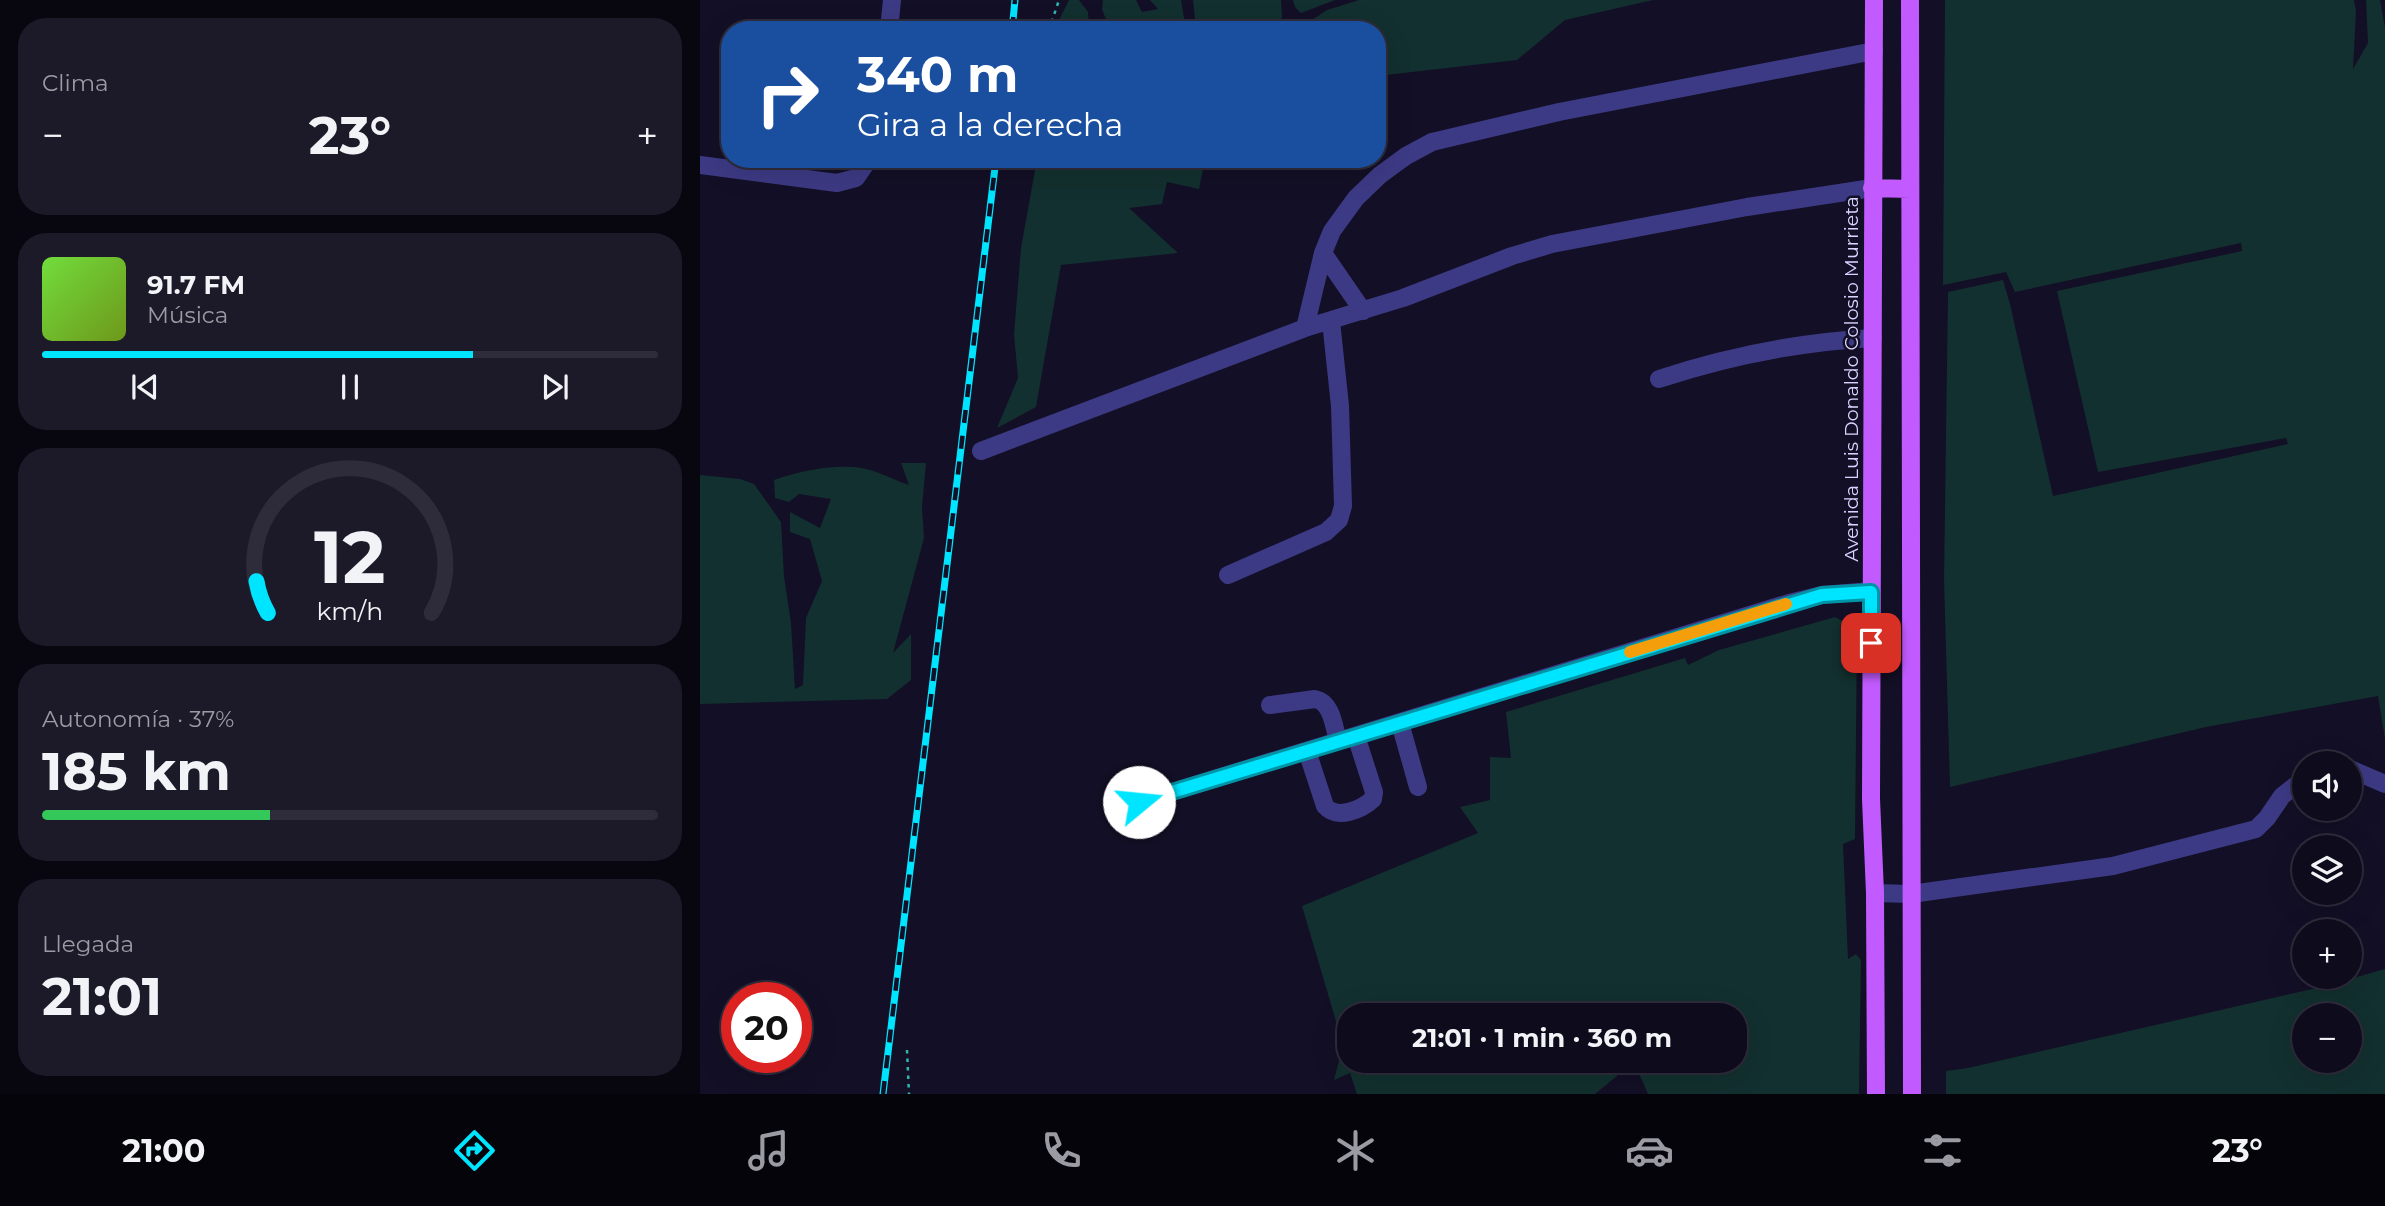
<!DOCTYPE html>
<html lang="es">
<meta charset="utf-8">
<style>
body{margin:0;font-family:Montserrat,sans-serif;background:#1c1929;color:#f1f3f6;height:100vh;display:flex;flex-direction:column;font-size:26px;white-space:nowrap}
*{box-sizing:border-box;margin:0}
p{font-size:23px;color:#9b9ba3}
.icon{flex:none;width:38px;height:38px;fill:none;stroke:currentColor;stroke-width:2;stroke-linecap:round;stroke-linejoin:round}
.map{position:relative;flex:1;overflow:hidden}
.drawer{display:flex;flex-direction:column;gap:18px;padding:18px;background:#08060f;width:700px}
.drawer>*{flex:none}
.guide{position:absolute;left:21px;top:21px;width:665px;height:147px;border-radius:28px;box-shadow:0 7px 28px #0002,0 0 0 2px #2e2b3b;background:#1a4fa0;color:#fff;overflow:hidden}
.controls{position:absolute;left:1592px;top:751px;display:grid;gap:14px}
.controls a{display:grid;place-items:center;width:70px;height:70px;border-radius:50%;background:#0e0b1c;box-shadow:0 7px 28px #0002,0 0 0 2px #2e2b3b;font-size:35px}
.speed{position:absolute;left:21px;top:982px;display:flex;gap:14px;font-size:35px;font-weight:700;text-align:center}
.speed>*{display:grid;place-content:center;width:91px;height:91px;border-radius:50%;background:#0e0b1c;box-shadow:0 7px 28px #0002,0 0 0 2px #2e2b3b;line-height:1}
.speed .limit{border:10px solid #d22;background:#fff;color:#111}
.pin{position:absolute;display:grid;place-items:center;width:60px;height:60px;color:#fff;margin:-30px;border-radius:14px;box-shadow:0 4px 10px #0006}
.me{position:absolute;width:77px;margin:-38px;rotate:73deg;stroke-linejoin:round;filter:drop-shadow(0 0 5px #0008)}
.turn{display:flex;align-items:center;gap:24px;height:147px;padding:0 21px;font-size:32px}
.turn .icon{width:91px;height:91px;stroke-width:2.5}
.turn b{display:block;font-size:49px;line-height:60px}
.big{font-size:52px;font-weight:700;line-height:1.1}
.drawer .widget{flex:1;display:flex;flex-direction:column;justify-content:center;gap:10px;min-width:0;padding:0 24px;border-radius:28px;background:#1c1929}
.drawer .dial{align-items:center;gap:0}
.dial svg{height:182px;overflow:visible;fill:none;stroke:#2e2b3b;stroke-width:7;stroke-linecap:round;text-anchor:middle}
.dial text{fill:#f1f3f6;stroke:none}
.song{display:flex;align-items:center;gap:21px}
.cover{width:84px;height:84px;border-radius:10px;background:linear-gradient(135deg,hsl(100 70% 55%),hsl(80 70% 35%))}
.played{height:7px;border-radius:4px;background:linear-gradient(90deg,#00e5ff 70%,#2e2b3b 70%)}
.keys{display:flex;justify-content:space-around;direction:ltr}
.heat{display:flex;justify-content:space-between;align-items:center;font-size:38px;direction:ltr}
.charge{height:10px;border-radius:5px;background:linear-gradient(90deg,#34c759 37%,#2e2b3b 0)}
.trip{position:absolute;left:637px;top:1003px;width:410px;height:70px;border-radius:28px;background:#0e0b1c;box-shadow:0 7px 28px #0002,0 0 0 2px #2e2b3b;font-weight:700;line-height:70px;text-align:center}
.tab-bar{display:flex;height:112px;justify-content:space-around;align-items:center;background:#06040b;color:#9b9ba3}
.tab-bar .icon{width:49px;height:49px}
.tab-bar .selected{color:#00e5ff}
.tab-bar b{font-size:32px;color:#f1f3f6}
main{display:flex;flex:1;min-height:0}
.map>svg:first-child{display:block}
.green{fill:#12302f;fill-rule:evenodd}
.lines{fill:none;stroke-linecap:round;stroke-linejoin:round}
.path{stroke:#2fb8b0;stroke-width:2.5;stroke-dasharray:3.5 5;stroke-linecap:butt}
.minor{stroke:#3d3a85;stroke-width:18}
.major{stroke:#c25bff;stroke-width:18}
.rail-casing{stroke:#00e5ff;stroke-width:7}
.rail{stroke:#130f26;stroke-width:4.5;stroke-dasharray:13;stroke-linecap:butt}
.route-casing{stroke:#0095a6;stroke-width:18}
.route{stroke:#00e5ff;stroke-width:12}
.slow{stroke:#f59e0b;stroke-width:12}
.labels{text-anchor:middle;stroke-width:5;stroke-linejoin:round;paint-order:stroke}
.street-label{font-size:19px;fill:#d9d4ff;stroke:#130f26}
</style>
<main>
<section class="drawer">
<div class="widget"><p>Clima</p>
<div class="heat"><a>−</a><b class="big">23°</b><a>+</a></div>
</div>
<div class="widget">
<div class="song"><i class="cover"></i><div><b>91.7 FM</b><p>Música</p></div></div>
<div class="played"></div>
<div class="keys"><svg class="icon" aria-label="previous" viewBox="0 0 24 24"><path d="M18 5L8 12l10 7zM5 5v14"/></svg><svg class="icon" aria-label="pause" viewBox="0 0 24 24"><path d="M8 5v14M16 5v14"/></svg><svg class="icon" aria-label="next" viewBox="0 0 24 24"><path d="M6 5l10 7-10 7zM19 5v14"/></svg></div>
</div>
<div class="widget dial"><svg viewBox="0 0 100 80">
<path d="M14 69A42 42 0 1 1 86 69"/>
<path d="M14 69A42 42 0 0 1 9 55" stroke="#00e5ff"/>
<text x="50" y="56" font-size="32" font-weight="700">12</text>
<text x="50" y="72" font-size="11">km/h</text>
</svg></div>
<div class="widget"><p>Autonomía · 37%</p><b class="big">185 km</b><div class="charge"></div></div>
<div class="widget"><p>Llegada</p><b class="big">21:01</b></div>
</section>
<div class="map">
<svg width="1685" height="1094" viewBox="0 0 1685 1094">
<rect width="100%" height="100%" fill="#130f26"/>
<path class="green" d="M369 0H379L388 12 389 30H354Z
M403 0H436L442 12 458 9 450 0H481L486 30H411L402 10Z
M493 0H581L582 17 577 27 570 30H496Z
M593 0H635L601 13 595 7Z
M659 0H953L865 20 817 60 677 76V30H597L627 10Z
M1245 0H1654L1656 11 1653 69 1668 43 1666 0H1680L1685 28V739L1678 696 1506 727 1250 787 1244 580 1248 292 1303 280 1310 304 1353 496 1588 444 1586 438 1398 472 1357 291 1542 251 1541 243 1315 292 1306 272 1243 285Z
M337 159H505L499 189 467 182 462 204 429 208 478 253 361 265 336 407 297 428 318 378 314 334 321 248Z
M201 463H226L222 507 224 538 193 653 211 634V680L187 699 0 704V475L40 479 54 484 81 522 84 576 91 623 95 689 103 685 106 618 122 581 110 539 90 532V512L120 528 131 499 99 494 89 502 75 498 74 480C101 471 133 464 162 468 178 471 194 480 209 485Z
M1135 617 1157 629 1155 839 1143 844 1148 959 1156 954 1161 960 1159 1094H948L934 1062 895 1094H657L650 1073 634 1080 643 1045 602 906 778 833 760 807 790 800V757L811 758 806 712 985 658 988 665 1019 650ZM649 1015H1034V1060H649Z
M1685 969V1094H1246V1071L1268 1068 1621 987ZM1605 1015H1650V1060H1605Z"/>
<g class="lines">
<path class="path" d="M349 30 359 0
M207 1050 209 1094"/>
<path class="minor" d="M189 30 192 0
M0 165 137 183 156 178 169 159
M1172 188 1047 207 852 244 812 256 703 298 605 328 623 253 632 231 656 198 680 175 706 156 732 142 859 112 1174 51
M623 253 663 311
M959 379C1029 356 1100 342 1173 338
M281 451 605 328
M528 575 626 532 639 520 643 506 640 406 631 321
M570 705 615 699C632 702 634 727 638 741
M700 723 718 787
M607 751 625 806C637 820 661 810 673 799L674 792 656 736
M1650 769 1685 784
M439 802 1089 603 1122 595 1171 591
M1175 893 1211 894 1413 866 1556 829 1567 818 1582 796 1605 778"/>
<path class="major" d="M1174 0 1171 799 1175 893 1176 1094
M1210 0 1212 1094
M1172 188 1210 189"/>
<g class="rail-casing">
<path id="rail" d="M312 30 315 0
M183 1094 296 159"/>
</g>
<use href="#rail" class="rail"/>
</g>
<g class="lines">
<g class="route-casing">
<path id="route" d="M439 802 1122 595 1171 592V643"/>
</g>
<use href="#route" class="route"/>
<path class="slow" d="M930 652 1086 604"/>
</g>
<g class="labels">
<g class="street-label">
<text transform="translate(1151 379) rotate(-90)" y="7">Avenida Luis Donaldo Colosio Murrieta</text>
</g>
</g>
</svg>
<div class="controls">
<a><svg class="icon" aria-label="sound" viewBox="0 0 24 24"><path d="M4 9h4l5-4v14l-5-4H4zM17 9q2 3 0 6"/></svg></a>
<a><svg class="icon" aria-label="layers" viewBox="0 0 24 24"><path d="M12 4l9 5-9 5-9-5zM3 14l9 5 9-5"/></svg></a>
<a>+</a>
<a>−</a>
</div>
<div class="speed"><div class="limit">20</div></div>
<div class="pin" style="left:1171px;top:643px;background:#d93025"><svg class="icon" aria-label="arrive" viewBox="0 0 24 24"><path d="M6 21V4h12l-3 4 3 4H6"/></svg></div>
<svg class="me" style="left:439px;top:802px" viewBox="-20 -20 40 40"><circle r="19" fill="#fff"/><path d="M0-13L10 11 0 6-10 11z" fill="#00e5ff"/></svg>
<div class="trip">21:01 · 1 min · 360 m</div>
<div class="guide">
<div class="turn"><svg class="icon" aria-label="right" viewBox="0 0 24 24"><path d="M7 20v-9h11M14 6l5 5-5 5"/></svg><div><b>340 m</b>Gira a la derecha</div></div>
</div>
</div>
</main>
<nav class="tab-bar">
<b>21:00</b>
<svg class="icon selected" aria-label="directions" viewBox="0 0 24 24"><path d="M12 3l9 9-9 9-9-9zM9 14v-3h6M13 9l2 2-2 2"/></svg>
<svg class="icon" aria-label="music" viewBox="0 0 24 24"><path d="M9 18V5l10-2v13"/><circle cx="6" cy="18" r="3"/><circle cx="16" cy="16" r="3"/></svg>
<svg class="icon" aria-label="phone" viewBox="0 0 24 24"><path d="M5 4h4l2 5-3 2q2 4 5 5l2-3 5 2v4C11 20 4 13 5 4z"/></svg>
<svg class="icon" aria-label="climate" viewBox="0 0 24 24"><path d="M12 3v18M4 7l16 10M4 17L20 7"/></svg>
<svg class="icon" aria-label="car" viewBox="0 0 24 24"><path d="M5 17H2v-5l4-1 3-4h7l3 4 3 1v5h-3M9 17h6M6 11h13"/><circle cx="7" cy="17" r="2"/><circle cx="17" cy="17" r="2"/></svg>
<svg class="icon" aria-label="filters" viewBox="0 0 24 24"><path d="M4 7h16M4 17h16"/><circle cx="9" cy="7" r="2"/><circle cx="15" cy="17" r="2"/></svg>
<b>23°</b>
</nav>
